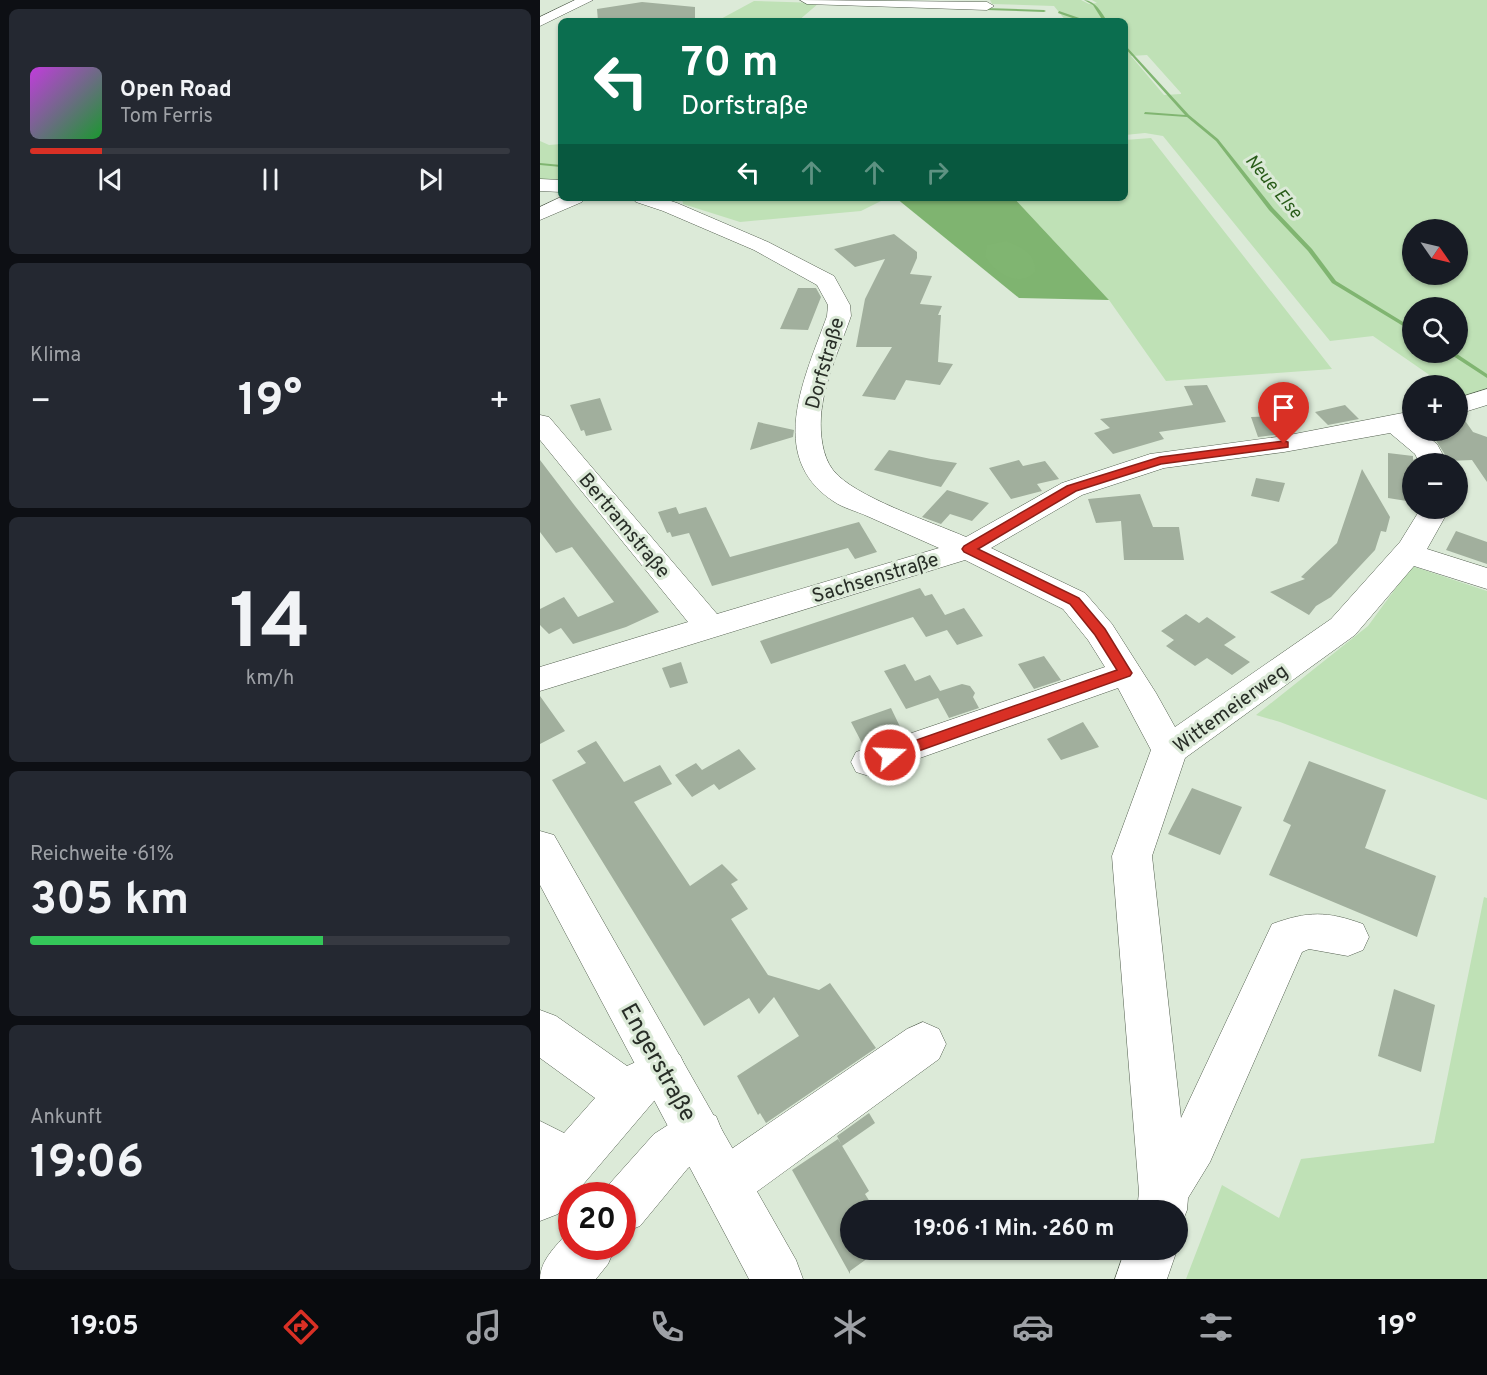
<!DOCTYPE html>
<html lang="de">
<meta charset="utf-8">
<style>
body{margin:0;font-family:Overpass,sans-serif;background:#242831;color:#f1f3f6;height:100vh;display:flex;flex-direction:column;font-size:22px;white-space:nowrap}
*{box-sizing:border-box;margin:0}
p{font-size:20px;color:#9ea1a6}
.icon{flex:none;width:33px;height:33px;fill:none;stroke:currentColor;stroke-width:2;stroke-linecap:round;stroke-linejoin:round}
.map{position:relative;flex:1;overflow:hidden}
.sheet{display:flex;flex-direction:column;gap:9px;padding:9px;background:#0d0f14;width:540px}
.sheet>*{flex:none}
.guide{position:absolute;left:18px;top:18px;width:570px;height:183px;border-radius:9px;box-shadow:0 2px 4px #0004;background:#0b6e4f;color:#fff;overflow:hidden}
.needle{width:39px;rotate:124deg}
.buttons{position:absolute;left:862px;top:219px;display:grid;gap:12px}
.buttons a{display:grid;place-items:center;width:66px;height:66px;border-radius:50%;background:#171b24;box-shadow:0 2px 4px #0004;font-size:30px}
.speed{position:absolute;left:18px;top:1182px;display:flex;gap:12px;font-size:30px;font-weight:700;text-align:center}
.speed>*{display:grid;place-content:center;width:78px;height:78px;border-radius:50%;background:#171b24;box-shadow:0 2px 4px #0004;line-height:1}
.speed .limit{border:9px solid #d22;background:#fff;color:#111}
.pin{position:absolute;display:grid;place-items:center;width:51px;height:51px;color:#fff;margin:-62px -26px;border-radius:50% 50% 50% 0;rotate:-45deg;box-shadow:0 0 6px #0007}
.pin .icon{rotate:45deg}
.me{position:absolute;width:66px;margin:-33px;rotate:71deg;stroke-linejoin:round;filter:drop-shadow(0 0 4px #0008)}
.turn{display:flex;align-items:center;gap:21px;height:126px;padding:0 24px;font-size:27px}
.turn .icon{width:78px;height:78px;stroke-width:2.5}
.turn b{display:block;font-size:42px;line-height:51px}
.lanes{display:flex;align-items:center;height:57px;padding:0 24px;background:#0003;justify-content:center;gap:30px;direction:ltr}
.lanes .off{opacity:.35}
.big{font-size:45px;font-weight:700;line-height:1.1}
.sheet .widget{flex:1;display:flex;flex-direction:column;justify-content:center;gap:9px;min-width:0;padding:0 21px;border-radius:9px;background:#242831}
.sheet .dial{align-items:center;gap:0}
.dial b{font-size:78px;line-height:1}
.song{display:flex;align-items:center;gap:18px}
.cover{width:72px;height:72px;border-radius:9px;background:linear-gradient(135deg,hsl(290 70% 55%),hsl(130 70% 35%))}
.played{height:6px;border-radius:3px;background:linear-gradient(90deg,#d93025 15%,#363941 15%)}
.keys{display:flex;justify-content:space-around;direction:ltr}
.heat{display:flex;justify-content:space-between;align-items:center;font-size:33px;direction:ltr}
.charge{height:9px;border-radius:4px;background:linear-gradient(90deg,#34c759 61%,#363941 0)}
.trip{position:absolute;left:300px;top:1200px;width:348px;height:60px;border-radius:30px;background:#171b24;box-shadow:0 2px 4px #0004;font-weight:700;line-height:60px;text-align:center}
.tabs{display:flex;height:96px;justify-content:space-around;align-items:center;background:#090b0e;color:#9ea1a6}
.tabs .icon{width:42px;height:42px}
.tabs .on{color:#d93025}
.tabs b{font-size:27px;color:#f1f3f6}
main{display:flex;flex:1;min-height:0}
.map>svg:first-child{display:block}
.green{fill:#bfe1b6;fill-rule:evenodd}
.forest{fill:#7fb470}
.water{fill:#80b571}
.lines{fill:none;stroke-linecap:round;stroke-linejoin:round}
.stream{fill:#80b571;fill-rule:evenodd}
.building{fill:#a1af9d}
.minor-casing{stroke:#546050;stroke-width:1}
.major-casing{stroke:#546050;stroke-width:1}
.minor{fill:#fff;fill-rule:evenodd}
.major{fill:#fff;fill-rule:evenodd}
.route{fill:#d93025;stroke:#8d1f18;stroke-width:1.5}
.labels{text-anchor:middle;stroke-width:6;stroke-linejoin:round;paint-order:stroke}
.far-water-label{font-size:18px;font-style:italic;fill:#295c19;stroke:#dcead8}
.street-label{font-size:20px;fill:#282e27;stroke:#dcead8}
.near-street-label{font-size:24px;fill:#282e27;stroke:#dcead8}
</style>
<main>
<section class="sheet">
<div class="widget">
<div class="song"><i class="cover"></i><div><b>Open Road</b><p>Tom Ferris</p></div></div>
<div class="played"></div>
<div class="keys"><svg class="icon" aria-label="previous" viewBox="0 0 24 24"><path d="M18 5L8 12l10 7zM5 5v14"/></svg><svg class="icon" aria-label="pause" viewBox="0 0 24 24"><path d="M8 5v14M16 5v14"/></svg><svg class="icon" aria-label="next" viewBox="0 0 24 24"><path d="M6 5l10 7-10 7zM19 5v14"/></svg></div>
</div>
<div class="widget"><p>Klima</p>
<div class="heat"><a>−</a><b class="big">19°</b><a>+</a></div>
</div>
<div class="widget dial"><b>14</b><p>km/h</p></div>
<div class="widget"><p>Reichweite · 61%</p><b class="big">305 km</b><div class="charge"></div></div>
<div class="widget"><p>Ankunft</p><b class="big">19:06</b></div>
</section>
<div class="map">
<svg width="947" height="1279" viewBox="0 0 947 1279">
<rect width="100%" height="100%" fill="#dcead8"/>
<path class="green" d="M450 0H541L549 4 557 3 552 0H947V392L923 399 918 395V386L904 385 833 336 790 341 623 136 605 133 585 135V98H588L585 94V21H526L514 6 452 4ZM607 55 641 93V94L624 95 591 56ZM873 230H918V274H873ZM873 308H918V352H873Z
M214 1 279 3 258 21H177Z
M611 138 792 369 626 381 569 300 474 198H585V140Z
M0 141 9 145 21 144V180L0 182Z
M142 198H347L321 211 200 222 143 204Z
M872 566 947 591V800L740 722 716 715 828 626Z
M944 897 947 898V1279H646L682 1185 739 1218 761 1159 894 1143Z"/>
<path class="forest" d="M356 198H474L569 300 479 298Z"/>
<path class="water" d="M466 241C481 247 496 253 495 272 478 289 454 272 445 256L447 245Z"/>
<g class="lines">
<path class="stream" d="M544 0C556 1 561 12 567 21H563L553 5Z
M445 8 504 10 506 11 504 12 446 10Z
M519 11 545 20 546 21H541L518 13Z
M585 45 649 115 678 139 733 208 772 249 796 281 873 328V332L792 283 768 251 729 210 676 141 647 117 604 114 605 112 645 115 585 48Z
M0 163 21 165V167L0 165Z
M907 352H914L947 374V378Z"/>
</g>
<path class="building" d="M102 2 155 7V21H58L57 9Z
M354 234 377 252V258L370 274 392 276 380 304 402 306 398 315H401L398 362 413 364 400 385 366 380 355 400 322 396 352 347H316L325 299 345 259 315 267 294 249Z
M258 288H276L281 297 268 330 240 329Z
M667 385 686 422 619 432 624 439 573 454 554 433 570 428 560 419 653 405 644 386Z
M60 398 72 430 46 436 44 430 41 431 30 405Z
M805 405 819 419 788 425 775 412Z
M921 415 933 432 947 437V482L932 460 909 461 895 439 904 430H918V416Z
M736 416 742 434 718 437 711 417Z
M218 422 254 430 253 437 210 450Z
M349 450 391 459 417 463 401 487 334 470Z
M848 453 873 456V460L875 459 877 464H873V502L848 498Z
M0 460 35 506 119 612 86 627 33 644 21 628 9 634 0 625V609L24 597 38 617 74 602 32 547 16 553 0 532Z
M479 460 483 466 505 461 519 479 497 484 502 491 471 499 449 468Z
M822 469 850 517 846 532 841 531 835 550 791 597 776 606 769 615 730 592 765 579 761 577 797 543Z
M716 478 745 483 739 502 711 496Z
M407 490 449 503 432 521 410 514 401 524 382 517Z
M600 494 613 527H639L644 560H584L581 521 556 523 548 499Z
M136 507 139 514 166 507 190 557 319 522 337 552 315 559 308 548 172 586 149 533 132 537 130 532 127 533 118 512Z
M916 531 947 542V564L906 550Z
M380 588 385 596 392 594 405 615 424 608 443 636 417 645 407 630 386 637 373 617 231 664 220 641Z
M646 614 659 623 667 617 696 637 684 645 710 662 692 675 667 658 655 666 626 646 634 640 621 631Z
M504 656 521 680 494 689 478 664Z
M141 662 148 683 130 688 122 668Z
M365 664 375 681 390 675 400 691 422 684 430 686 435 693 433 697 439 708 409 718 398 698 366 709 344 671Z
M0 696 25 731 0 744Z
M351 708 363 733 324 747 311 722Z
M543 722 559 747 521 760 507 739Z
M56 741 84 782 120 765 132 784 94 802 150 886 182 864 198 880 191 884 208 909 191 919 228 975 279 990 290 983 336 1048 226 1123 220 1113 218 1115 197 1076 259 1036 234 997 219 1014 209 998 164 1026 12 780 46 763 37 751Z
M199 749 216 769 179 790 174 784 152 797 135 775 156 763 162 770Z
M769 761 846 790 825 848 896 876 877 937 729 875 751 825 743 821Z
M652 788 702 807 680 855 628 834Z
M854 989 895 1005 881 1072 838 1056Z
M329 1113 335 1123 302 1146 297 1136Z
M298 1139 329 1191 325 1194 335 1210H310V1250H339L310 1271V1274L252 1170Z"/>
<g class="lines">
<g class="minor-casing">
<path id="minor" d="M35 0H53L0 26V17Z
M260 0 447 2 454 6 447 10 267 4Z
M0 179 21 180V192L0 191Z
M21 197 45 198 42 202 0 220V207Z
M93 198H122L137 203 228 242 294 276 310 305 311 316C300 348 283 383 281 417 280 433 282 456 293 470 314 497 392 522 426 537L522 483 610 454 744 436 873 411V430H879L897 444 908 464H880L875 454 850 433 744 452 624 468 542 495 451 548 545 593 572 624 616 693 635 727 791 619 860 542 881 508H910L887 549 947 568V589L874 566 815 635 645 758 612 856 641 1118 732 924C768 911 787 911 823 924L829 937 823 950 808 956 769 949 762 952 670 1162 648 1198 647 1210 640 1228 638 1229V1210H597L599 1192 572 856 611 750 578 688 329 776 316 772 311 762 316 752 565 667 548 640 523 609 425 560 0 691V667L148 622 0 440V415L9 417 177 614 399 548C375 537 351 527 327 516 316 511 303 508 293 501 225 456 266 375 287 316L288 305 277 285 214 250 123 211 96 202Z
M947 389V405L918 414V398Z
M0 1010 16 1016 87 1066 124 1049 140 1055 147 1071 140 1087 114 1101 18 1214 0 1221V1121L24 1133 55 1098 0 1058Z
M383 1022 399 1029 406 1044 399 1059 204 1201 186 1208 168 1201 161 1183 168 1165 367 1029Z
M159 1109 176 1116 183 1133 176 1150 148 1168 100 1226 82 1233V1196H62L64 1190 114 1134 142 1116Z
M32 1228V1246H76L68 1264 56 1279H0C0 1259 19 1243 32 1228Z
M585 1250H637L627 1279H575Z"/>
</g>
<g class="major-casing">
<path id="major" d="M0 831 14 835 256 1260 263 1279H209L0 885Z"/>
</g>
<use href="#minor" class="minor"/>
<use href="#major" class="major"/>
</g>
<path class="route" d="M744 441 748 442V447L621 464 536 491 438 549 539 598 565 629 592 673 590 676 356 759H345L343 755 345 751 577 670 555 635 530 604 424 552 422 549 424 546 527 486 620 457Z"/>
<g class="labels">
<g class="far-water-label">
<text transform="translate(734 186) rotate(50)" y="6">Neue Else</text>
</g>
<g class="street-label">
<text transform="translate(284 363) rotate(-74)" y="7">Dorfstraße</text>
<text transform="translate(85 525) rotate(50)" y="7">Bertramstraße</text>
<text transform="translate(335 577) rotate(-17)" y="7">Sachsenstraße</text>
<text transform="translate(690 708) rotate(-36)" y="7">Wittemeierweg</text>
</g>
<g class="near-street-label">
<text transform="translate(119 1062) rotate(61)" y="8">Engerstraße</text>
</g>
</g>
</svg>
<div class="buttons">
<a><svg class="needle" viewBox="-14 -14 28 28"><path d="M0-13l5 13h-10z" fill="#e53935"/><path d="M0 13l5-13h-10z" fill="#9ea1a6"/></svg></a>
<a><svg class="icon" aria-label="search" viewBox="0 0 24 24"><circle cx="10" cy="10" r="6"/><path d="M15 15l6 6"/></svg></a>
<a>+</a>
<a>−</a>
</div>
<div class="speed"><div class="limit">20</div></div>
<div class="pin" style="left:744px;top:444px;background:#d93025"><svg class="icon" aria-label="arrive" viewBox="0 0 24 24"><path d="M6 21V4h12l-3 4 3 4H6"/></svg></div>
<svg class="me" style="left:350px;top:755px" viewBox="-20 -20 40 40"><circle r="17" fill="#d93025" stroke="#fff" stroke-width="3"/><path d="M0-11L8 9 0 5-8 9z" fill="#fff"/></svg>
<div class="trip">19:06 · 1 Min. · 260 m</div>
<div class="guide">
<div class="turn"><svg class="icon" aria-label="left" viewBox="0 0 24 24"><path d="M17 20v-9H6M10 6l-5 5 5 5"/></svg><div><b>70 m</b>Dorfstraße</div></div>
<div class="lanes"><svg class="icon" aria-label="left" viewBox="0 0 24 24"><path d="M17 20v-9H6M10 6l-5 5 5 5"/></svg><svg class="icon off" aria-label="ahead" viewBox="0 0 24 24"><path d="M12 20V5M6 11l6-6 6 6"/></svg><svg class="icon off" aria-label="ahead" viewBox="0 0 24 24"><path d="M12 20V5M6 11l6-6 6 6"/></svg><svg class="icon off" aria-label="right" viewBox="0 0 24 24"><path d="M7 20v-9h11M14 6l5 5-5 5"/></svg></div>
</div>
</div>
</main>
<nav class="tabs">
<b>19:05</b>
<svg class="icon on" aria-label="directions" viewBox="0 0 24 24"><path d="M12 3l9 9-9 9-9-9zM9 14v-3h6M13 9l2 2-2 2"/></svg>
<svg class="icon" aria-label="music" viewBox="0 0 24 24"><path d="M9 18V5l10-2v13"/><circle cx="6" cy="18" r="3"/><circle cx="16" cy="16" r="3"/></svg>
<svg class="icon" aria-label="phone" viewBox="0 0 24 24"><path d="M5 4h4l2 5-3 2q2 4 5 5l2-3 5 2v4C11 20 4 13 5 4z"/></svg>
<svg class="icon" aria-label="climate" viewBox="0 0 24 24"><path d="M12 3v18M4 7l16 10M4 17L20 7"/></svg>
<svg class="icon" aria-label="car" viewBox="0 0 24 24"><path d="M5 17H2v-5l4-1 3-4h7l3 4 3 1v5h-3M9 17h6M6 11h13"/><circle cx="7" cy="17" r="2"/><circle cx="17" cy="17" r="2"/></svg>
<svg class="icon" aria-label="filters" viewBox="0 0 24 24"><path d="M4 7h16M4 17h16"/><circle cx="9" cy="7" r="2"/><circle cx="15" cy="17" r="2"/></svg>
<b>19°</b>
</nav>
